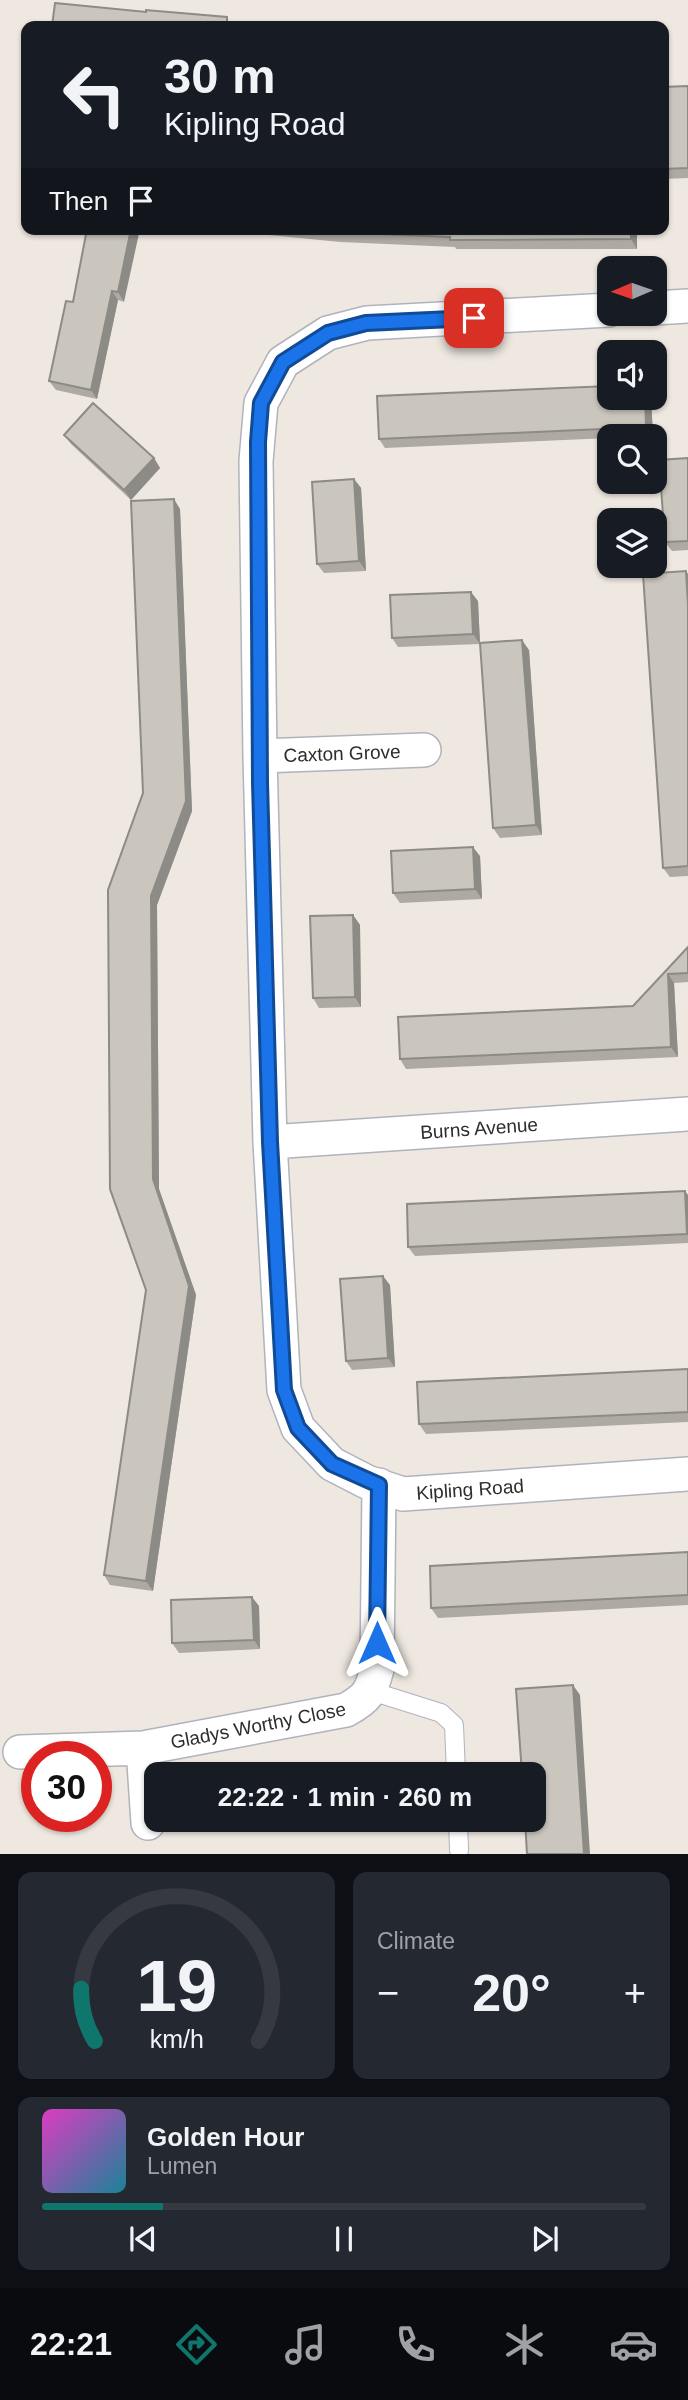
<!DOCTYPE html>
<meta charset="utf-8">
<style>
body{margin:0;font-family:Helvetica,sans-serif;background:#242831;color:#f1f3f6;height:100vh;display:flex;flex-direction:column;font-size:26px;white-space:nowrap}
*{box-sizing:border-box;margin:0}
p{font-size:23px;color:#9ea1a6}
.icon{flex:none;width:38px;height:38px;fill:none;stroke:currentColor;stroke-width:2;stroke-linecap:round;stroke-linejoin:round}
.map{position:relative;height:1854px;overflow:hidden}
.drawer{display:flex;flex-direction:column;gap:18px;padding:18px;background:#0d0f14;flex:1}
.drawer>*{flex:none}
.hud{position:absolute;left:21px;top:21px;width:648px;height:214px;border-radius:14px;box-shadow:0 2px 5px #0004;background:#171b24;color:#f1f3f6;overflow:hidden}
.needle{width:46px;rotate:268deg}
.tools{position:absolute;left:597px;top:256px;display:grid;gap:14px}
.tools a{display:grid;place-items:center;width:70px;height:70px;border-radius:14px;background:#171b24;box-shadow:0 2px 5px #0004;font-size:35px}
.speed{position:absolute;left:21px;top:1741px;display:flex;gap:14px;font-size:35px;font-weight:700;text-align:center}
.speed>*{display:grid;place-content:center;width:91px;height:91px;border-radius:50%;background:#171b24;box-shadow:0 2px 5px #0004;line-height:1}
.speed .limit{border:10px solid #d22;background:#fff;color:#111}
.pin{position:absolute;display:grid;place-items:center;width:60px;height:60px;color:#fff;margin:-30px;border-radius:14px;box-shadow:0 4px 10px #0006}
.me{position:absolute;width:77px;margin:-38px;rotate:0deg;stroke-linejoin:round;filter:drop-shadow(0 0 5px #0008)}
.turn{display:flex;align-items:center;gap:24px;height:147px;padding:0 28px;font-size:32px}
.turn .icon{width:91px;height:91px;stroke-width:2.5}
.turn b{display:block;font-size:49px;line-height:60px}
.then{display:flex;align-items:center;height:66px;padding:0 28px;background:#0003;gap:14px;font-size:26px}
.big{font-size:52px;font-weight:700;line-height:1.1}
.drawer .tile{flex:1;display:flex;flex-direction:column;justify-content:center;gap:10px;min-width:0;padding:0 24px;border-radius:14px;background:#242831}
.drawer .dial{align-items:center;gap:0}
.dial svg{height:182px;overflow:visible;fill:none;stroke:#363941;stroke-width:7;stroke-linecap:round;text-anchor:middle}
.dial text{fill:#f1f3f6;stroke:none}
.song{display:flex;align-items:center;gap:21px}
.cover{width:84px;height:84px;border-radius:10px;background:linear-gradient(135deg,hsl(310 70% 55%),hsl(190 70% 35%))}
.played{height:7px;border-radius:4px;background:linear-gradient(90deg,#0f766e 20%,#363941 20%)}
.keys{display:flex;justify-content:space-around;direction:ltr}
.heat{display:flex;justify-content:space-between;align-items:center;font-size:38px;direction:ltr}
.drawer .tiles{flex:1;display:grid;gap:18px;grid-template-columns:1fr 1fr}
.tile:last-child{grid-column:span 2}
.trip{position:absolute;left:144px;top:1762px;width:402px;height:70px;border-radius:14px;background:#171b24;box-shadow:0 2px 5px #0004;font-weight:700;line-height:70px;text-align:center}
.tabs{display:flex;height:112px;justify-content:space-around;align-items:center;background:#090b0e;color:#9ea1a6}
.tabs .icon{width:49px;height:49px}
.tabs .on{color:#0f766e}
.tabs b{font-size:32px;color:#f1f3f6}
.map>svg:first-child{display:block}
.lines{fill:none;stroke-linecap:round;stroke-linejoin:round}
.lane-casing{stroke:#b0b3bd;stroke-width:20}
.street-casing{stroke:#b0b3bd;stroke-width:36}
.lane{stroke:#fff;stroke-width:18}
.street{stroke:#fff;stroke-width:33}
.wall{fill:#aeaaa3}
.shaded-wall{fill:#8d8b85}
.building{fill:#cac6be;stroke:#8d8b85;stroke-width:2}
.route-casing{stroke:#114b97;stroke-width:18}
.route{stroke:#1a73e8;stroke-width:12}
.labels{text-anchor:middle;stroke-width:5;stroke-linejoin:round;paint-order:stroke}
.street-label{font-size:19px;fill:#2d2d2d;stroke:#fff}
</style>
<div class="map">
<svg width="688" height="1854" viewBox="0 0 688 1854">
<rect width="100%" height="100%" fill="#eee8e0"/>
<g class="lines">
<g class="lane-casing">
<path id="lane" d="M371 1691 441 1713 454 1725 456 1774
M458 1820 459 1850"/>
</g>
<g class="street-casing">
<path id="street" d="M654 308 688 306
M609 310 367 323 328 333 283 362 261 403 256 461 260 756 270 1142 284 1390 298 1428 332 1464 367 1482 403 1494 688 1474
M260 756 424 750
M270 1142 688 1114
M143 1748 148 1823
M20 1752 143 1748 346 1710C368 1698 371 1692 377 1669L379 1485"/>
</g>
<use href="#lane" class="lane"/>
<use href="#street" class="street"/>
</g>
<path class="wall" d="M688 86V178L663 179V87Z
M87 229 124 302 118 300 97 399 56 390 49 381 73 302Z
M207 229H637V249H456L455 247 340 242Z
M609 397H651L653 436H609V438L385 448 379 439Z
M64 435 154 458 160 468 131 500 71 444Z
M688 458V550L672 551 665 542Z
M354 479 361 488 366 571 324 573 317 564Z
M180 509 192 811 157 905 159 1189 196 1295 153 1591 110 1585 104 1575 146 1290 143 793Z
M688 574V876L670 877 663 868Z
M478 601 480 644 398 647 392 638Z
M529 650 542 835 500 838 493 828Z
M480 856 482 899 400 903 393 893Z
M353 915 360 925 361 1007 319 1008 313 998Z
M688 947V982L674 983 678 1057 406 1069 400 1059 633 1006Z
M688 1195V1243L415 1256 408 1247Z
M390 1285 395 1367 352 1370 346 1361Z
M688 1369V1422L426 1434 419 1424Z
M688 1552V1605L438 1618 431 1608Z
M259 1606 260 1649 179 1653 172 1643Z"/>
<path class="shaded-wall" d="M131 229H140L124 302 118 292Z
M631 229H637V249L631 239Z
M112 291 118 300 97 399 91 390Z
M645 397H651L653 436 646 427Z
M154 458 160 468 131 500 124 490Z
M354 479 361 488 366 571 359 561Z
M174 499 180 509 192 811 157 905 159 1189 196 1295 153 1591 146 1581 153 1179 151 896Z
M686 571 688 574V606Z
M471 592 478 601 480 644 473 634Z
M522 640 529 650 542 835 536 825Z
M473 847 480 856 482 899 475 889Z
M353 915 360 925 361 1007 355 997Z
M668 974 674 983 678 1057 671 1047Z
M685 1191 688 1195V1235L687 1234Z
M383 1276 390 1285 395 1367 388 1358Z
M252 1597 259 1606 260 1649 254 1640Z
M573 1685 580 1695 590 1854H584Z"/>
<path class="building" d="M55 3 146 12V10L227 17V22L322 26H52Z
M624 24V26H588Z
M688 86V168L663 169V87Z
M87 229H131L118 292 112 291 91 390 49 381 66 301 73 302Z
M301 229H631V239L450 240V237L334 232Z
M609 386V397H645L646 427 379 439 377 396Z
M93 403 154 458 124 490 64 435Z
M688 458V541L665 542 659 460Z
M354 479 359 561 317 564 312 482Z
M174 499 186 801 151 896 153 1179 189 1286 146 1581 104 1575 146 1290 110 1189 108 890 143 793 131 501Z
M686 571 688 606V866L663 868 643 574Z
M471 592 473 634 392 638 390 595Z
M522 640 536 825 493 828 480 643Z
M473 847 475 889 393 893 391 851Z
M353 915 355 997 313 998 310 916Z
M688 947V973L668 974 671 1047 400 1059 398 1017 633 1006Z
M685 1191 687 1234 408 1247 407 1204Z
M383 1276 388 1358 346 1361 340 1279Z
M688 1369V1412L419 1424 417 1382Z
M688 1552V1595L431 1608 430 1566Z
M252 1597 254 1640 172 1643 171 1600Z
M573 1685 584 1854H527L525 1820H534V1774H522L516 1689Z"/>
<g class="lines">
<g class="route-casing">
<path id="route" d="M377 1643 379 1485 332 1464 298 1428 284 1390 270 1142 260 783 258 442 261 403 283 362 328 333 366 323 474 318"/>
</g>
<use href="#route" class="route"/>
</g>
<g class="labels">
<g class="street-label">
<text transform="translate(342 753) rotate(-2)" y="7">Caxton Grove</text>
<text transform="translate(479 1128) rotate(-4)" y="7">Burns Avenue</text>
<text transform="translate(470 1489) rotate(-4)" y="7">Kipling Road</text>
<text transform="translate(258 1725) rotate(-11)" y="7">Gladys Worthy Close</text>
</g>
</g>
</svg>
<div class="tools">
<a><svg class="needle" viewBox="-14 -14 28 28"><path d="M0-13l5 13h-10z" fill="#e53935"/><path d="M0 13l5-13h-10z" fill="#9ea1a6"/></svg></a>
<a><svg class="icon" aria-label="sound" viewBox="0 0 24 24"><path d="M4 9h4l5-4v14l-5-4H4zM17 9q2 3 0 6"/></svg></a>
<a><svg class="icon" aria-label="search" viewBox="0 0 24 24"><circle cx="10" cy="10" r="6"/><path d="M15 15l6 6"/></svg></a>
<a><svg class="icon" aria-label="layers" viewBox="0 0 24 24"><path d="M12 4l9 5-9 5-9-5zM3 14l9 5 9-5"/></svg></a>
</div>
<div class="speed"><div class="limit">30</div></div>
<div class="pin" style="left:474px;top:318px;background:#d93025"><svg class="icon" aria-label="arrive" viewBox="0 0 24 24"><path d="M6 21V4h12l-3 4 3 4H6"/></svg></div>
<svg class="me" style="left:377px;top:1643px" viewBox="-20 -20 40 40"><path d="M0-17L14 15 0 8-14 15z" fill="#1a73e8" stroke="#fff" stroke-width="4"/></svg>
<div class="trip">22:22 · 1 min · 260 m</div>
<div class="hud">
<div class="turn"><svg class="icon" aria-label="left" viewBox="0 0 24 24"><path d="M17 20v-9H6M10 6l-5 5 5 5"/></svg><div><b>30 m</b>Kipling Road</div></div>
<div class="then">Then<svg class="icon" aria-label="arrive" viewBox="0 0 24 24"><path d="M6 21V4h12l-3 4 3 4H6"/></svg></div>
</div>
</div>
<section class="drawer">
<div class="tiles">
<div class="tile dial"><svg viewBox="0 0 100 80">
<path d="M14 69A42 42 0 1 1 86 69"/>
<path d="M14 69A42 42 0 0 1 8 46" stroke="#0f766e"/>
<text x="50" y="56" font-size="32" font-weight="700">19</text>
<text x="50" y="72" font-size="11">km/h</text>
</svg></div>
<div class="tile"><p>Climate</p>
<div class="heat"><a>−</a><b class="big">20°</b><a>+</a></div>
</div>
<div class="tile">
<div class="song"><i class="cover"></i><div><b>Golden Hour</b><p>Lumen</p></div></div>
<div class="played"></div>
<div class="keys"><svg class="icon" aria-label="previous" viewBox="0 0 24 24"><path d="M18 5L8 12l10 7zM5 5v14"/></svg><svg class="icon" aria-label="pause" viewBox="0 0 24 24"><path d="M8 5v14M16 5v14"/></svg><svg class="icon" aria-label="next" viewBox="0 0 24 24"><path d="M6 5l10 7-10 7zM19 5v14"/></svg></div>
</div>
</div>
</section>
<nav class="tabs">
<b>22:21</b>
<svg class="icon on" aria-label="directions" viewBox="0 0 24 24"><path d="M12 3l9 9-9 9-9-9zM9 14v-3h6M13 9l2 2-2 2"/></svg>
<svg class="icon" aria-label="music" viewBox="0 0 24 24"><path d="M9 18V5l10-2v13"/><circle cx="6" cy="18" r="3"/><circle cx="16" cy="16" r="3"/></svg>
<svg class="icon" aria-label="phone" viewBox="0 0 24 24"><path d="M5 4h4l2 5-3 2q2 4 5 5l2-3 5 2v4C11 20 4 13 5 4z"/></svg>
<svg class="icon" aria-label="climate" viewBox="0 0 24 24"><path d="M12 3v18M4 7l16 10M4 17L20 7"/></svg>
<svg class="icon" aria-label="car" viewBox="0 0 24 24"><path d="M5 17H2v-5l4-1 3-4h7l3 4 3 1v5h-3M9 17h6M6 11h13"/><circle cx="7" cy="17" r="2"/><circle cx="17" cy="17" r="2"/></svg>
</nav>
